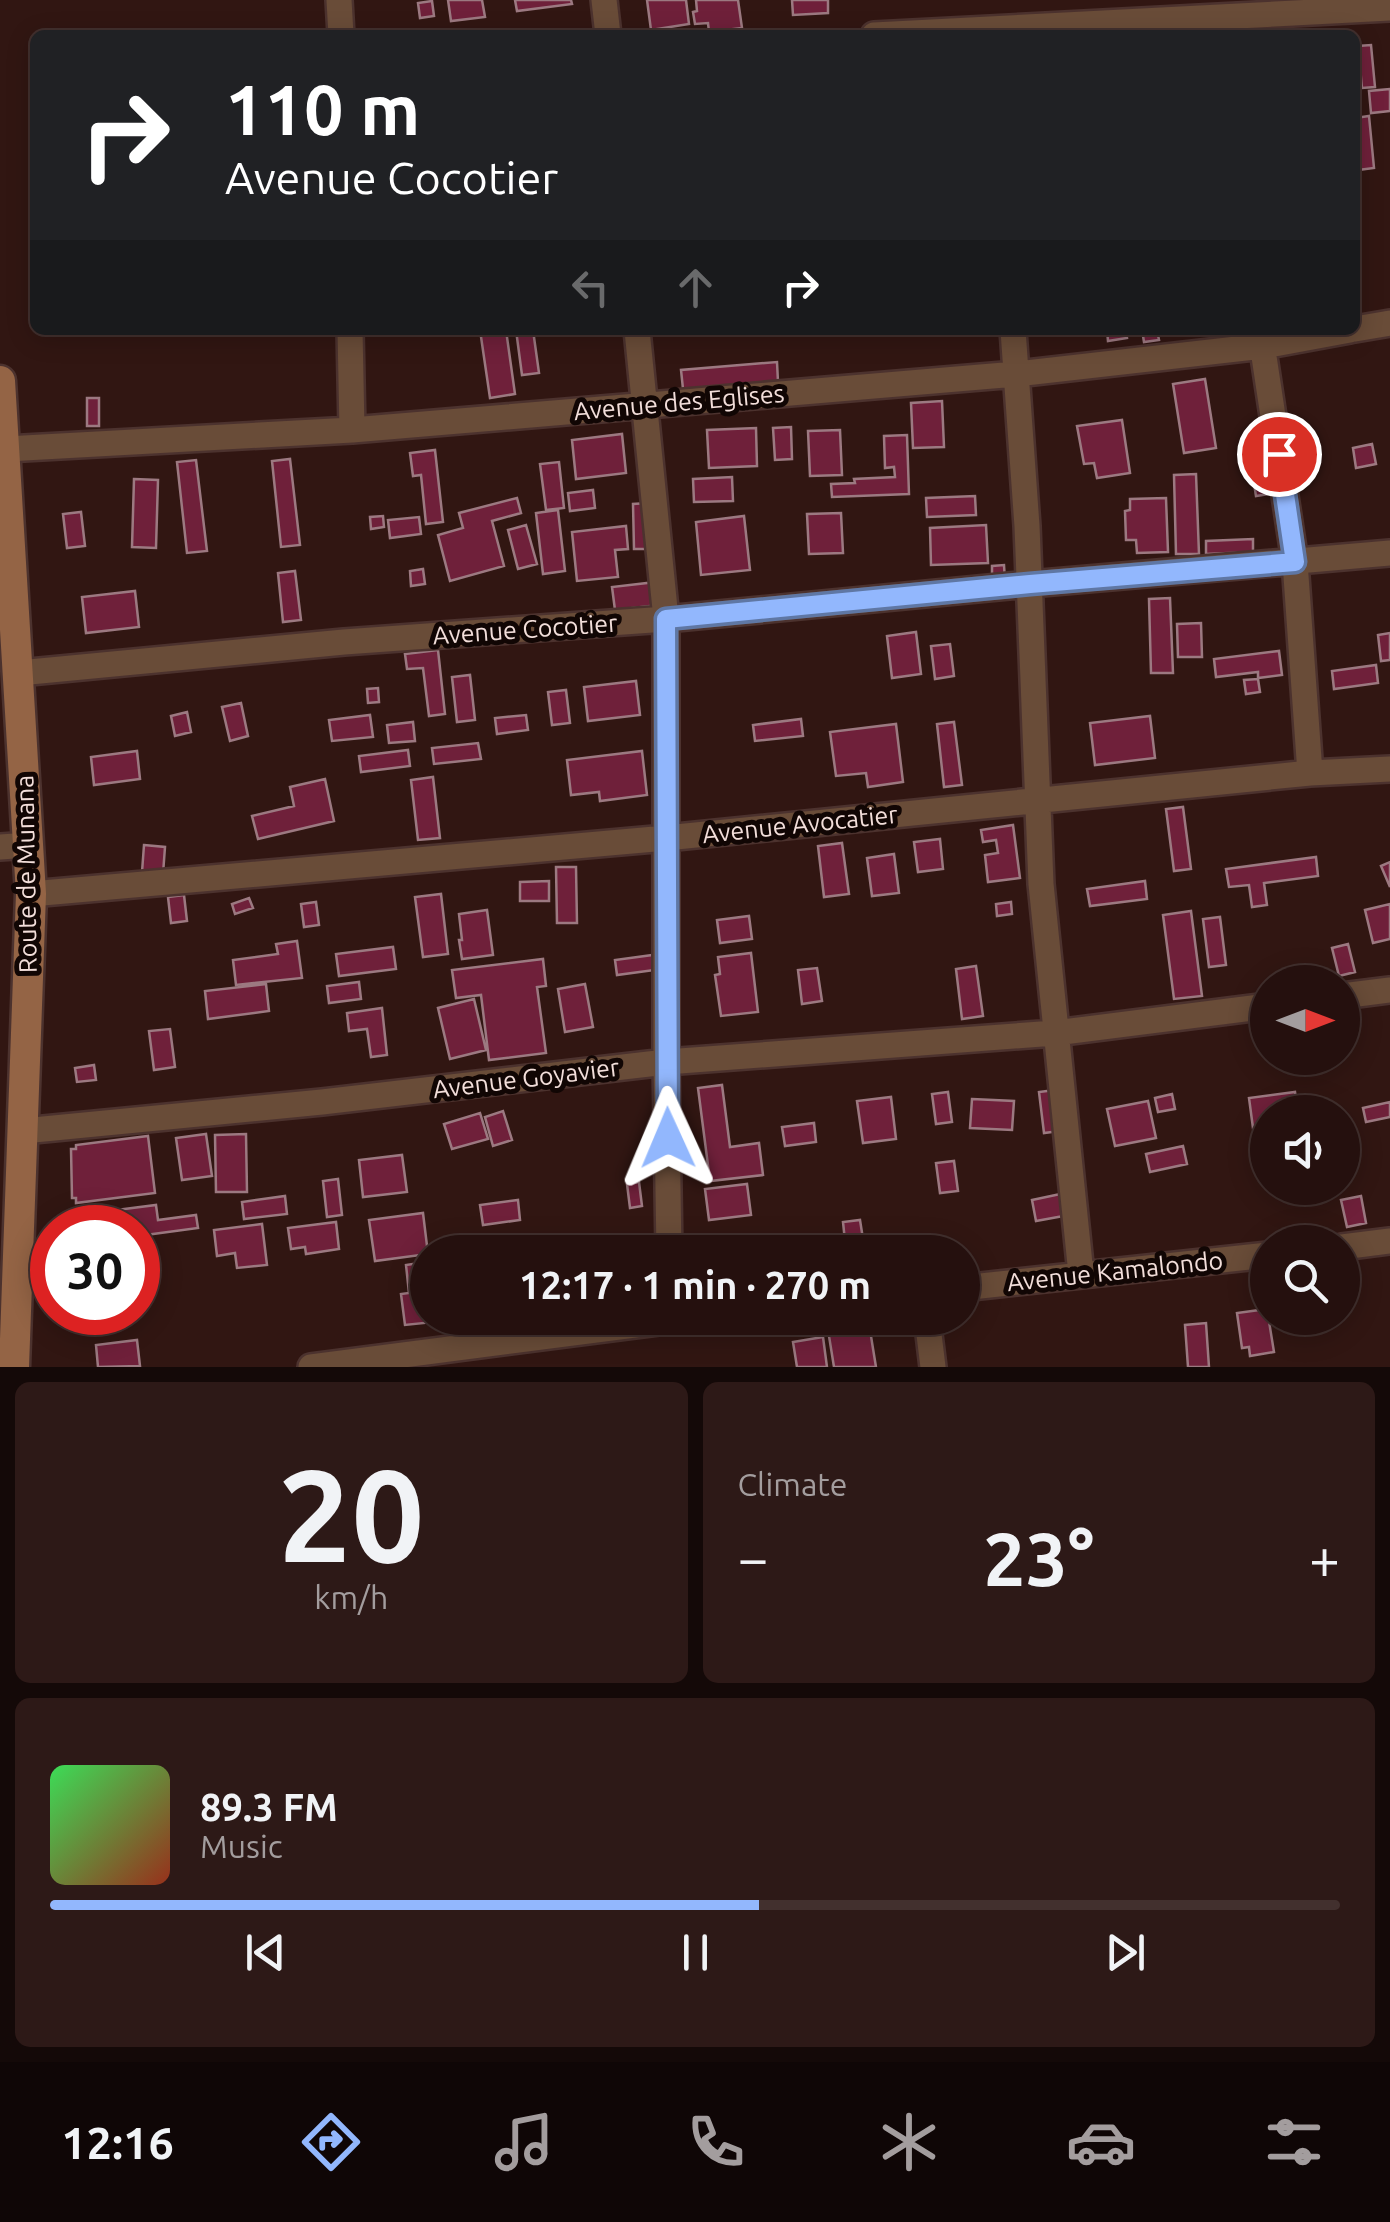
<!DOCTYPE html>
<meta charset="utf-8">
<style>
body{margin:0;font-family:Ubuntu,sans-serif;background:#2d1917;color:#f1f3f6;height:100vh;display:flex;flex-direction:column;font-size:38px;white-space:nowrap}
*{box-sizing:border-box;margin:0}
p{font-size:32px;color:#a39d9e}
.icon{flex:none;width:55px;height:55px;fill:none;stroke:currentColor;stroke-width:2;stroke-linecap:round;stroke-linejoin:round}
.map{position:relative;height:1367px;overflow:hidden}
.panel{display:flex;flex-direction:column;gap:15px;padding:15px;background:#140908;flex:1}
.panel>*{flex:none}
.top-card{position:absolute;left:30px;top:30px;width:1330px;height:305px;border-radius:15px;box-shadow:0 5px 25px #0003,0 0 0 2px #42302e;background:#202124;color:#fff;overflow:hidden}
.needle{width:65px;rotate:90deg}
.tools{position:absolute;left:1250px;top:965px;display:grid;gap:20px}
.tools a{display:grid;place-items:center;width:110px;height:110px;border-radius:50%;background:#25100e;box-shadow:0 5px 25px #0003,0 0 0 2px #42302e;font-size:50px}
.speed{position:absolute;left:30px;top:1205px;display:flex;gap:20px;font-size:50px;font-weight:700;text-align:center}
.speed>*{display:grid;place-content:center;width:130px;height:130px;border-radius:50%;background:#25100e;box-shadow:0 5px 25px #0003,0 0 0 2px #42302e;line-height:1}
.speed .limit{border:15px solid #d22;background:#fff;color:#111}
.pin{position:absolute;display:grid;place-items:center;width:85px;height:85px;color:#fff;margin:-42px;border:5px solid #fff;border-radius:50%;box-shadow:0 2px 10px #0007}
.me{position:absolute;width:110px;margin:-55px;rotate:359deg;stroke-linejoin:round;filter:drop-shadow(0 0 8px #0008)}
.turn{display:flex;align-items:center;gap:35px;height:210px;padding:0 30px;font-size:45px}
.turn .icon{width:130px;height:130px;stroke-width:2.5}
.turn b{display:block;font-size:70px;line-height:85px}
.lanes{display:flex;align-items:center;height:95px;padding:0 30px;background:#0003;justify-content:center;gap:50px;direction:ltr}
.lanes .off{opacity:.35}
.big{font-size:75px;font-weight:700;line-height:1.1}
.panel .card{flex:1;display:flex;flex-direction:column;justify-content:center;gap:15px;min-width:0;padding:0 35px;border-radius:15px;background:#2d1917}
.panel .dial{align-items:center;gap:0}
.dial b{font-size:130px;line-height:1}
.song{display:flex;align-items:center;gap:30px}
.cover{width:120px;height:120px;border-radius:15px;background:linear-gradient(135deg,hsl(130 70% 55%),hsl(10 70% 35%))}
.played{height:10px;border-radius:5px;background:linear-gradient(90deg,#92b7fd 55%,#42302e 55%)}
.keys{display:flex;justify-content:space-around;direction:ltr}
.heat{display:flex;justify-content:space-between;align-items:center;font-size:55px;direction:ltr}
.panel .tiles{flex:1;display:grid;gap:15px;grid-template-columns:1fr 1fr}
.card:last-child{grid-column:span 2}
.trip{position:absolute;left:410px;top:1235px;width:570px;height:100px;border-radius:50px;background:#25100e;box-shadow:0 5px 25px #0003,0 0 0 2px #42302e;font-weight:700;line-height:100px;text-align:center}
.tab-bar{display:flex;height:160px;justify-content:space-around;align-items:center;background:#0f0606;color:#a39d9e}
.tab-bar .icon{width:70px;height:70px}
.tab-bar .on{color:#92b7fd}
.tab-bar b{font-size:45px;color:#f1f3f6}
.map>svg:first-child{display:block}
.building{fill:#6f203a;stroke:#9c7981;stroke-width:2.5}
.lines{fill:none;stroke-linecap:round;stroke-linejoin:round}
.street-casing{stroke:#4c322e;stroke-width:30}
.secondary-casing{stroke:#4c322e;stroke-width:35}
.street{stroke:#694c38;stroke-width:25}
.secondary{stroke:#946445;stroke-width:30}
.route-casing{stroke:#5f77a4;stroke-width:25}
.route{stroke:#92b7fd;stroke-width:18}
.labels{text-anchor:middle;stroke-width:10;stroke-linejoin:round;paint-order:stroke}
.street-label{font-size:25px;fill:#f2deda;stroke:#110604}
</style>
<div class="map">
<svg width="1390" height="1367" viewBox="0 0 1390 1367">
<rect width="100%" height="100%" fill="#311612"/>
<path class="building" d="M448 0H482L485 17 451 21Z
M515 0H571L572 4 517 11Z
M647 0H686L689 24 651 30Z
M696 0H738L742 28 709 32 708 23 695 24 693 12 697 11Z
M792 0H828V13L793 15Z
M432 1 434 16 420 18 418 3Z
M1371 45 1375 87 1362 88 1358 46Z
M1390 89V111L1371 113 1369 91Z
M1369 116 1374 168 1358 170 1355 118Z
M480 330H506L515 394 490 398Z
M516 330H533L539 373 522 375Z
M1107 330H1126L1127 338 1108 341Z
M1142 330H1157L1159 340 1144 342Z
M777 362 778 382 683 389 681 370Z
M1205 379 1216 448 1184 453 1173 384Z
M87 398H99V426H87Z
M942 401 944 447 913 448 911 403Z
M1122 420 1130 473 1097 478 1094 463 1084 464 1077 426Z
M791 427 792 459 775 460 773 428Z
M756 428 757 466 709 468 707 430Z
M840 430 842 475 810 476 808 431Z
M622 434 626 473 576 479 572 440Z
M907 435 909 494 832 497 831 484 855 483 854 479 895 477 894 467 885 468 884 436Z
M1372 444 1376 464 1356 468 1353 448Z
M435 450 443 522 426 524 421 475 413 476 410 453Z
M290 459 300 545 281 547 272 461Z
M196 460 207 551 187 553 177 462Z
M1276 461 1281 492 1256 496 1251 465Z
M559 462 564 508 546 510 540 464Z
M1196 474 1199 554H1176L1174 475Z
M732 477 733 501 694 502 693 479Z
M134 479 158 480 156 548 132 547Z
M593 490 595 508 570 511 568 493Z
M975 496 976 515 927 517 926 498Z
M517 498 521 513 492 521 504 566 450 581 438 535 463 528 459 513Z
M1166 498 1168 552 1137 553 1136 540H1126L1125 511 1130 510V499Z
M648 503 650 549H634L633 504Z
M558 510 565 571 543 574 536 513Z
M81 512 85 546 67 548 63 514Z
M841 513 843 553 809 554 807 514Z
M383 516 384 527 371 529 370 517Z
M744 516 750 570 701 575 696 522Z
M419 517 421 534 390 538 388 520Z
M526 525 537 564 518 569 508 530Z
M986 525 988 563 931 565 930 528Z
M626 526 628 549 615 550 618 577 577 581 572 532Z
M1253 539V552L1206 554V541Z
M1004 565 1005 581 992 582V566Z
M423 569 425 584 411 586 410 571Z
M295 571 301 620 283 622 278 573Z
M656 582 659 605 615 610 612 587Z
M135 591 139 627 86 633 82 597Z
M1170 598 1173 673H1151L1149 599Z
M1201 623 1202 657H1178L1177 624Z
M916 632 921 674 892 678 887 636Z
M1390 633V660L1381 661 1378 635Z
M950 644 954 676 935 679 931 646Z
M438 650 445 714 429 716 423 668 407 669 405 654Z
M1279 651 1282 675 1258 678V672L1216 677 1214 659Z
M1376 665 1378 683 1334 689 1332 671Z
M470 675 475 720 457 722 452 677Z
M1258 679 1260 692 1246 694 1244 680Z
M636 681 640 715 588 721 584 687Z
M378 688 379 702 368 703 367 689Z
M566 690 570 723 552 725 548 692Z
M241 703 248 736 230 741 222 707Z
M187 712 191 732 175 736 171 716Z
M370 715 373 737 332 741 329 720Z
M526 715 528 730 497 734 495 718Z
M1150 716 1155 758 1095 765 1090 723Z
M801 719 803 736 755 741 753 725Z
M413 722 415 741 389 743 387 725Z
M954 722 962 785 944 787 937 724Z
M896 724 903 782 868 787 866 773 836 776 830 732Z
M478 743 481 759 434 764 432 748Z
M408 750 410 766 361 772 359 756Z
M137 751 140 779 94 785 91 757Z
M642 751 647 795 600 801 599 792 571 795 567 760Z
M433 777 440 838 418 840 411 780Z
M325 779 334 821 258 839 252 816 294 806 290 787Z
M1183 807 1191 869 1174 871 1166 809Z
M1013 825 1020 878 988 882 985 855 998 853 996 840 983 842 981 830Z
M940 839 943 869 918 872 914 842Z
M842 843 849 894 824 897 818 846Z
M144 845 165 847 163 874 142 872Z
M894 854 899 893 872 896 867 858Z
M1316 857 1318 876 1264 883 1267 905 1252 907 1249 885 1229 887 1226 869Z
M1390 862V887L1381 866Z
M556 867H576L577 923H557Z
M549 881V901H520V882Z
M1145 881 1147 899 1090 906 1087 889Z
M441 894 448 954 423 957 415 897Z
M184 895 187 921 171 923 168 897Z
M249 898 253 908 235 914 232 904Z
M316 902 319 925 304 927 301 904Z
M1011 902 1012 914 997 916 996 904Z
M1390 904V939L1373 943 1365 910Z
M487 910 493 955 462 959 459 940H462L459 914Z
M1191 911 1202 996 1174 999 1163 915Z
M749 916 752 939 720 943 717 920Z
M1220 917 1226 965 1209 967 1203 919Z
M297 941 302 978 236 985 233 960 278 954 276 944Z
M1348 944 1355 972 1339 976 1332 948Z
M393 947 396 969 339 976 336 954Z
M751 953 758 1012 721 1016 715 975 720 974 718 957Z
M660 954 662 969 617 975 615 960Z
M543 959 546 986 537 987 546 1053 489 1060 481 995 456 998 452 970Z
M976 966 983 1016 962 1019 956 969Z
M817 968 822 1001 802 1004 798 970Z
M359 982 361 999 329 1003 327 986Z
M266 984 269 1011 208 1019 205 991Z
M585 984 593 1027 565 1032 558 989Z
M474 999 486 1050 450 1059 438 1008Z
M382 1008 387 1055 371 1057 367 1029 349 1031 347 1013Z
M170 1029 175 1067 154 1070 149 1031Z
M94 1065 96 1080 77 1082 75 1068Z
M722 1085 730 1147 759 1143 763 1175 710 1181 698 1088Z
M1055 1090 1060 1131 1044 1133 1039 1092Z
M948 1092 952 1122 936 1124 932 1094Z
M1295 1092 1298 1112H1268V1126L1253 1128 1249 1098Z
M1172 1094 1175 1109 1158 1112 1155 1098Z
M891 1097 896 1139 863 1143 857 1101Z
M972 1099 1014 1101 1012 1130 970 1128Z
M1148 1101 1156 1138 1115 1146 1107 1109Z
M1390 1102V1117L1366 1122 1363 1108Z
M503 1111 512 1140 493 1146 485 1117Z
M480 1113 488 1139 452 1149 444 1124Z
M814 1123 816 1142 785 1146 782 1127Z
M206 1134 212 1176 182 1180 176 1138Z
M246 1134 247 1192H216L215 1135Z
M148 1136 155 1193 76 1203V1198H72L71 1149H76V1145Z
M1183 1146 1187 1164 1150 1172 1146 1154Z
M402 1155 407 1192 363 1197 359 1160Z
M954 1161 958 1191 940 1193 936 1163Z
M338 1179 342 1215 327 1217 323 1181Z
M639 1182 642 1206 630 1208 627 1184Z
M747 1184 751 1215 709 1220 705 1189Z
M1065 1193 1069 1215 1036 1221 1032 1200Z
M285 1196 287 1214 244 1219 242 1202Z
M1361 1196 1366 1223 1347 1227 1341 1200Z
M518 1200 520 1220 483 1225 480 1205Z
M156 1205 158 1220 196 1215 198 1228 138 1236V1228H72V1218H77V1215Z
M423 1213 428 1254 375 1261 369 1220Z
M860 1220 863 1239 845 1241 843 1222Z
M336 1222 339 1249 306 1254 305 1247 291 1249 288 1228Z
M262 1224 267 1265 237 1268 235 1253 217 1256 214 1230Z
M426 1262 428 1318H433L434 1322 405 1325 401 1294 409 1293 406 1265Z
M1267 1309 1274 1352 1250 1356 1249 1347 1242 1348 1237 1313Z
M1206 1323 1209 1367H1188L1185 1325Z
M870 1330 876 1367H834L829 1336Z
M823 1337 827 1367H797L793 1342Z
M137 1340 140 1366 98 1367 96 1345Z"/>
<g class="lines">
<g class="street-casing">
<path id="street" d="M339 0 341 35
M604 0 608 35
M874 35 1390 8
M1355 329 1390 323
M350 330 352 430
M637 330 666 619V1062L669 1252
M1013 330 1027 526 1041 884 1081 1274
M1260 330 1295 562 1310 773
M6 449 352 430 1016 374 1263 346 1350 330
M19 673 344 642 666 619 1030 584 1390 553
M0 847 29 845
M31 894 666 838 1310 773 1390 769
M1342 996 1390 990
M23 1131 322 1102 666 1062 1055 1033 1268 1006
M1342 1247 1390 1241
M962 1288 1268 1255
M927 1318 933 1367
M311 1367 689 1318"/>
</g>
<g class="secondary-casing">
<path id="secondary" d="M0 381 31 894 14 1367"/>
</g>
<use href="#street" class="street"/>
<use href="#secondary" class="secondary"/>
</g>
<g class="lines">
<g class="route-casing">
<path id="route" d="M668 1138 666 619 1030 584 1295 562 1279 454"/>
</g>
<use href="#route" class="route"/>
</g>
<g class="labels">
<g class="street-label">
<text transform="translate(679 402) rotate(-5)" y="9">Avenue des Eglises</text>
<text transform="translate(525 629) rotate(-4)" y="9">Avenue Cocotier</text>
<text transform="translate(800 824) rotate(-6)" y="9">Avenue Avocatier</text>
<text transform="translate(26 874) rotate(-91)" y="9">Route de Munana</text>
<text transform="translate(526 1078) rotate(-7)" y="9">Avenue Goyavier</text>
<text transform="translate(1115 1271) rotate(-6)" y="9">Avenue Kamalondo</text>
</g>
</g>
</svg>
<div class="tools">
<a><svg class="needle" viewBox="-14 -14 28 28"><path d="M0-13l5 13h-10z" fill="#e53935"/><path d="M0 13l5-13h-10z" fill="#a39d9e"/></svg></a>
<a><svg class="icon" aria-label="sound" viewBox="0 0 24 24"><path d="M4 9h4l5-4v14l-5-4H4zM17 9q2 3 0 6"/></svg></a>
<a><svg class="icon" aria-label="search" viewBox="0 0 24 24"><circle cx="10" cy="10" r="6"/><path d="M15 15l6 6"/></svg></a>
</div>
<div class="speed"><div class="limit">30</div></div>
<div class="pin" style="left:1279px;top:454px;background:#d93025"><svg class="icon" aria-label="arrive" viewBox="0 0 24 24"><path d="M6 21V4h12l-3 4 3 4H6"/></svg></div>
<svg class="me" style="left:668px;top:1138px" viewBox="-20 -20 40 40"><path d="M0-17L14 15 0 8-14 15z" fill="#92b7fd" stroke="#fff" stroke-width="4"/></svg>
<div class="trip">12:17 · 1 min · 270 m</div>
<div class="top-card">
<div class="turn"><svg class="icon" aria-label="right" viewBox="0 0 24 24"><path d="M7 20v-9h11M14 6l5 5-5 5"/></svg><div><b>110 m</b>Avenue Cocotier</div></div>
<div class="lanes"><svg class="icon off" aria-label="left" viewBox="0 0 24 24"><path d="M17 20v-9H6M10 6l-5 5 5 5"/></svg><svg class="icon off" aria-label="ahead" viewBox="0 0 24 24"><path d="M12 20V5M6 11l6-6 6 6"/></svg><svg class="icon" aria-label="right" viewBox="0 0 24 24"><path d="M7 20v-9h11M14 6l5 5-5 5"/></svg></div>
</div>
</div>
<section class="panel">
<div class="tiles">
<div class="card dial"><b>20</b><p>km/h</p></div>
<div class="card"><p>Climate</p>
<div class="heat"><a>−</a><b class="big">23°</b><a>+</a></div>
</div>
<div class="card">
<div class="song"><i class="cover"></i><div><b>89.3 FM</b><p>Music</p></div></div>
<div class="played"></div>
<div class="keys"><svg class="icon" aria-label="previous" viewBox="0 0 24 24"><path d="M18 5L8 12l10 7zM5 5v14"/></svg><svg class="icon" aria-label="pause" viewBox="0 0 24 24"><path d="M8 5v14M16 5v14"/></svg><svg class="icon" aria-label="next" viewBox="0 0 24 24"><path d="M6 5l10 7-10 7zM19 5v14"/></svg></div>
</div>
</div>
</section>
<nav class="tab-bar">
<b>12:16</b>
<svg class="icon on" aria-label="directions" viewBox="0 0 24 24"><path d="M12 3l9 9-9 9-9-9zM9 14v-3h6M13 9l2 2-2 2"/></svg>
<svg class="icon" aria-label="music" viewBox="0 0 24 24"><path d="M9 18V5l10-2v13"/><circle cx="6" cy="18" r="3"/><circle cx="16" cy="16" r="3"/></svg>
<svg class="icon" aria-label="phone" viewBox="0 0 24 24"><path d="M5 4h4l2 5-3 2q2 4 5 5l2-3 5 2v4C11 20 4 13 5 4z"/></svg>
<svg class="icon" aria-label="climate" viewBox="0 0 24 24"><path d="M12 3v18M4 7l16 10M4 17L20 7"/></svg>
<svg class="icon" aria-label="car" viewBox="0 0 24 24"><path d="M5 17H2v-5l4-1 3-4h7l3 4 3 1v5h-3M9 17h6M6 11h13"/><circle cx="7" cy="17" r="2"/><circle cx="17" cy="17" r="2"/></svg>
<svg class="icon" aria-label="filters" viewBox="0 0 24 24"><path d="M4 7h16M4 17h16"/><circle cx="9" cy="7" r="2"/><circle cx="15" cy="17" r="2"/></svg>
</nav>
